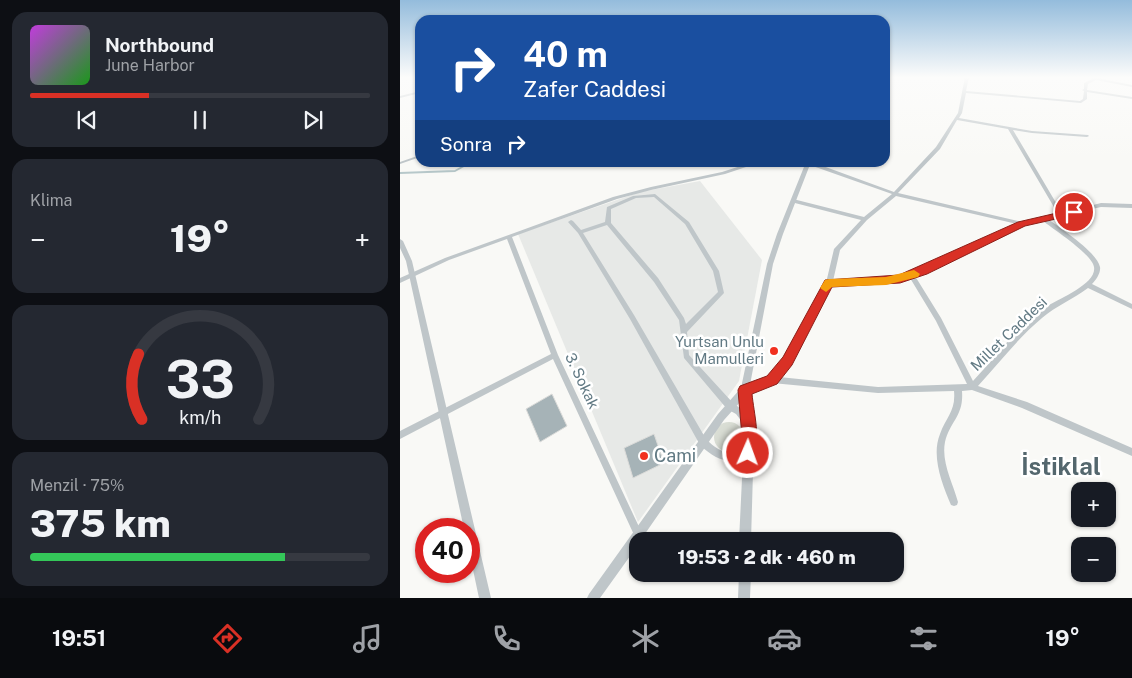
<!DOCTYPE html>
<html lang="tr">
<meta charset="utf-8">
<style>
body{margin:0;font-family:"Public Sans",sans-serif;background:#242831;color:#f1f3f6;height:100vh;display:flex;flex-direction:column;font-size:19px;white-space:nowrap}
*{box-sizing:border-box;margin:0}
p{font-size:16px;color:#9ea1a6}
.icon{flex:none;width:28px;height:28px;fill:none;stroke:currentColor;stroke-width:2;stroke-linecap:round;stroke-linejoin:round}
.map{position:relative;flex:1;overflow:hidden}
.drawer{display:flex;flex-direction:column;gap:12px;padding:12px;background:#0d0f14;width:400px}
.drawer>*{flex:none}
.hud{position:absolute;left:15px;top:15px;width:475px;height:152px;border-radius:15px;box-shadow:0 1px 4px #0004;background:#1a4fa0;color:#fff;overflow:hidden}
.buttons{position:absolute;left:671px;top:482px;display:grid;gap:10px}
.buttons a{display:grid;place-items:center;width:45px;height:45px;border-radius:10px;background:#171b24;box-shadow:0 1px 4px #0004;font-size:25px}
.speed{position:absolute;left:15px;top:518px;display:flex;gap:10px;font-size:25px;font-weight:700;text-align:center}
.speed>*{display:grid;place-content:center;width:65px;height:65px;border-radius:50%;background:#171b24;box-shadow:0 1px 4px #0004;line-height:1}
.speed .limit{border:8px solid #d22;background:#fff;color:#111}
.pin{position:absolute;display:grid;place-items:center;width:42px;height:42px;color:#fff;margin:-21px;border:2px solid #fff;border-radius:50%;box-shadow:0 1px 5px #0007}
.me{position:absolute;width:55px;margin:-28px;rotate:2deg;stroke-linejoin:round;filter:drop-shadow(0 0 4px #0008)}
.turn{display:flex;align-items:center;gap:18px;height:105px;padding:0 25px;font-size:22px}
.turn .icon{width:65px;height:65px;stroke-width:2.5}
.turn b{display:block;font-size:35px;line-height:42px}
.then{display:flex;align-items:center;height:48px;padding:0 25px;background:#0003;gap:10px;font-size:19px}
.big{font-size:38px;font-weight:800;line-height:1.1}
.drawer .widget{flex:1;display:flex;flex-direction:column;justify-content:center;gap:8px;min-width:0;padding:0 18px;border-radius:15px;background:#242831}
.drawer .dial{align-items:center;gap:0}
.dial svg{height:130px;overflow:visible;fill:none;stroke:#363941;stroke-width:7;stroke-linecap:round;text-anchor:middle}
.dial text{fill:#f1f3f6;stroke:none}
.song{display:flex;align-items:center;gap:15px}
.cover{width:60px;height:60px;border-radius:8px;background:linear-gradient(135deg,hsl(290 70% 55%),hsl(120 70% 35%))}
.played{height:5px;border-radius:2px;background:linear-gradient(90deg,#d93025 35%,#363941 35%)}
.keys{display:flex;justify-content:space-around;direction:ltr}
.heat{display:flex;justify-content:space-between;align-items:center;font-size:28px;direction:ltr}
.charge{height:8px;border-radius:4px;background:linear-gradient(90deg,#34c759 75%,#363941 0)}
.trip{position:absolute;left:229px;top:532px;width:275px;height:50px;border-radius:15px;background:#171b24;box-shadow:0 1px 4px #0004;font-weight:800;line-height:50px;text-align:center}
.tab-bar{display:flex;height:80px;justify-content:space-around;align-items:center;background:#090b0e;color:#9ea1a6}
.tab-bar .icon{width:35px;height:35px}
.tab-bar .selected{color:#d93025}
.tab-bar b{font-size:22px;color:#f1f3f6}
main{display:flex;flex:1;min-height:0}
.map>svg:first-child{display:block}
.built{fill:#e7e9e7}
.green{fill:#daded5}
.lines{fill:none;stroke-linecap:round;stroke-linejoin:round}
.stream{stroke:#b7c8ca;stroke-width:2}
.building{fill:#a6b3b7;stroke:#dbdbd9}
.minor{fill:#bfc6c9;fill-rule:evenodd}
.tertiary{fill:#bfc6c9;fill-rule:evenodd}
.route{fill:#d93025;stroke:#8d1f18}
.slow{fill:#f59e0b}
.poi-dot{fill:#f1301e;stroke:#fff;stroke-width:2}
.labels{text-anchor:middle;stroke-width:5;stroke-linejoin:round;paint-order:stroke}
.street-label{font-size:15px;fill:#627a84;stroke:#fff}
.poi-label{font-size:15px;fill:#627a84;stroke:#fff;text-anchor:end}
.near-poi-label{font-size:18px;fill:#627a84;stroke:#fff;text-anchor:start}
.near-district-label{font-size:24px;font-weight:bold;fill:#54676e;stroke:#fff}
</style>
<main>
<section class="drawer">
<div class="widget">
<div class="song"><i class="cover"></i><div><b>Northbound</b><p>June Harbor</p></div></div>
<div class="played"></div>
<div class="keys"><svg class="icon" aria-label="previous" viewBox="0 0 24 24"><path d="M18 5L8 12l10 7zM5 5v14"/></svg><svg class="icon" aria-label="pause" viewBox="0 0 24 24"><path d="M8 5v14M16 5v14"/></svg><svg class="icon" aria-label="next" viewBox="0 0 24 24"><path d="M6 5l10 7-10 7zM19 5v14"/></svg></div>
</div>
<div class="widget"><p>Klima</p>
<div class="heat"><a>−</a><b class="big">19°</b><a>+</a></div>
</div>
<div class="widget dial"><svg viewBox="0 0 100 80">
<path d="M14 69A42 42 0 1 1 86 69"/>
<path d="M14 69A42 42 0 0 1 12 29" stroke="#d93025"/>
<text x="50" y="56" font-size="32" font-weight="700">33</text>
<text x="50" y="72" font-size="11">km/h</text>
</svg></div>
<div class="widget"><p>Menzil · 75%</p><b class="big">375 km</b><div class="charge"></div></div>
</section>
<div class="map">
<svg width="732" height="598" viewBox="0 0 732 598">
<rect width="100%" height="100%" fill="#f9f9f6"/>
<path class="built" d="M300 181 362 260 339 381 238 522 118 234 240 192Z"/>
<path class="green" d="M314 437a15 15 0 1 1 30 0a15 15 0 1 1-30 0Z"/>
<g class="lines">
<path class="stream" d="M0 173 55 171 71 162"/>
</g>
<path class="building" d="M152 394 167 426 140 442 126 409Z
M254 434 264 463 233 478 224 448Z"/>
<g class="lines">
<path class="minor" d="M565 77H569L566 91 680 101 683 99 684 91 682 90 684 89V83L692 79V77L732 85V87L696 80 688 84 687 90 732 97V99L687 92V99L681 103 566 93 562 113 559 118 632 131 688 135 689 136 687 137 632 133 613 130 662 213 701 203 732 204V208L701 207 648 219C660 228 697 252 700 267 701 273 696 280 692 284L732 304V309L688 288C673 299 656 306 642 318 618 338 599 363 578 386L627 402 732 448V456L622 408 572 390 562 391C564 416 550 421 545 442 541 462 553 483 558 502L557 505 554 506 551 505C542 484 531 456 540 434 546 417 556 411 554 391L478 393 372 383 345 393 342 392 341 390 342 388 369 378 386 359 426 283 434 249 461 220 391 202V200L393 199 464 217 492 194 407 164V162H412L494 192 536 147 558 113ZM557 120 608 129 658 214 622 222 498 193 540 149ZM496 196 617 224 521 269 500 277 433 281 440 250 467 220ZM643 221C653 229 692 254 694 267 697 283 661 298 649 305 619 324 597 355 573 381L541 318 515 276 525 273 624 225ZM510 278 536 321 567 384 478 387 379 377 390 363 431 285 500 281Z
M20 91V93L0 98V96Z
M20 155V157L0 164V162Z
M353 162H361L325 174 251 190 217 199 112 237 158 355 241 531 243 534 241 537 238 539 235 537 153 359 0 439V431L151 354 107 239 49 260 0 283V278L45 258 213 197 251 187 322 172Z
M255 194 289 222 319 271 324 293 287 332 289 355 333 403C340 408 346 412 350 420L349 423 346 424 343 423 336 414 327 409 284 358 279 320 254 282 207 225 183 233 234 315 306 439C316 449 325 455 339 452 344 451 346 449 351 450L352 453 351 456C329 465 317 461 300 445L230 319 178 233 168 222 171 220 173 221 181 230 205 222 207 207 233 196ZM254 197 285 224 313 271 318 292 286 324 284 318 258 278 211 223V209L236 198Z"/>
<path class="tertiary" d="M406 162H411L383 234 373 264 349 390 354 437 351 541H339L344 437 341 401 324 420 240 541H238V545L200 598H187L189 594 318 414 341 388 367 264 377 234Z
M0 239 3 241 12 261 91 598H79L69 551V529H64L6 261 0 248Z
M339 574H351L350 598H338Z"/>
</g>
<linearGradient id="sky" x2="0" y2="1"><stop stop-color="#94bcdc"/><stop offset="0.48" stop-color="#fcfcfb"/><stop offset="1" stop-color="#fcfcfb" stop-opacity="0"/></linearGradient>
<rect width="732" height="161" fill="url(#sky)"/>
<path class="route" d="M674 209 679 212 678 214 625 226 527 274 500 283 432 287 392 365 377 384 352 394C354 414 361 439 353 458L348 460 342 458 340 453 342 437 338 390 340 386 367 376 383 357 425 280 499 275 618 222Z"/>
<path class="slow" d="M514 270 520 274 518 277 486 285 432 287 426 292 420 288 425 280 429 279 486 277Z"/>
<g class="poi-dot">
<circle cx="374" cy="351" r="5"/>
<circle cx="244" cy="456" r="5"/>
</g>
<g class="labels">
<g class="street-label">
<text transform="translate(609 334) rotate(-44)" y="5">Millet Caddesi</text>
<text transform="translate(182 381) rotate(65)" y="5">3. Sokak</text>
</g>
<g class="poi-label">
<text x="364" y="347">Yurtsan Unlu<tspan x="364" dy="17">Mamulleri</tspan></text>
</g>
<g class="near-poi-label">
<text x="254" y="462">Cami</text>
</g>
<g class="near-district-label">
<text x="661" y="475">İstiklal</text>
</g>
</g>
</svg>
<div class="buttons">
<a>+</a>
<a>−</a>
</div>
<div class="speed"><div class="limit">40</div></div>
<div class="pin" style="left:674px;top:212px;background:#d93025"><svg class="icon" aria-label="arrive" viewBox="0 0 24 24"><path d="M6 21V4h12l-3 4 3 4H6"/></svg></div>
<svg class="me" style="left:348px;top:453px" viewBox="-20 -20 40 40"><circle r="17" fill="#d93025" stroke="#fff" stroke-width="3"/><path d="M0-11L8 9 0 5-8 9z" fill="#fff"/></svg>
<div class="trip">19:53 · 2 dk · 460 m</div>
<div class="hud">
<div class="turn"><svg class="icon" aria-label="right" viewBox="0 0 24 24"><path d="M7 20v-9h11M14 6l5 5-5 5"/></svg><div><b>40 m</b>Zafer Caddesi</div></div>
<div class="then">Sonra<svg class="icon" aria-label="right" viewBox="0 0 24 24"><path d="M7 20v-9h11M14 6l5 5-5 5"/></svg></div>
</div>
</div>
</main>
<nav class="tab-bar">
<b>19:51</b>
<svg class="icon selected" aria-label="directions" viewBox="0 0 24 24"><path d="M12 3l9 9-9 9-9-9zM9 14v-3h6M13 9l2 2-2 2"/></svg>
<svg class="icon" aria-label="music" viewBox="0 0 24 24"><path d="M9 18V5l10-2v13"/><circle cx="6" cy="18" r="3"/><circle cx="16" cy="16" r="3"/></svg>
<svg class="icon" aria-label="phone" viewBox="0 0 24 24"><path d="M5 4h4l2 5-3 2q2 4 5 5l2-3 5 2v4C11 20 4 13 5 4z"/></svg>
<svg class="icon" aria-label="climate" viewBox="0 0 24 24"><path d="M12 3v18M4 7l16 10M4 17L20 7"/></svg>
<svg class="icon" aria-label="car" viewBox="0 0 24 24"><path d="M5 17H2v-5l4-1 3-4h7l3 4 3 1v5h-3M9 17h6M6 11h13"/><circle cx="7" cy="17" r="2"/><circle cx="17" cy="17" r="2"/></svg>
<svg class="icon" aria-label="filters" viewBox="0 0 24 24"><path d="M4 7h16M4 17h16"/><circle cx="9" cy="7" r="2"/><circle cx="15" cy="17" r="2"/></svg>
<b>19°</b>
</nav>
